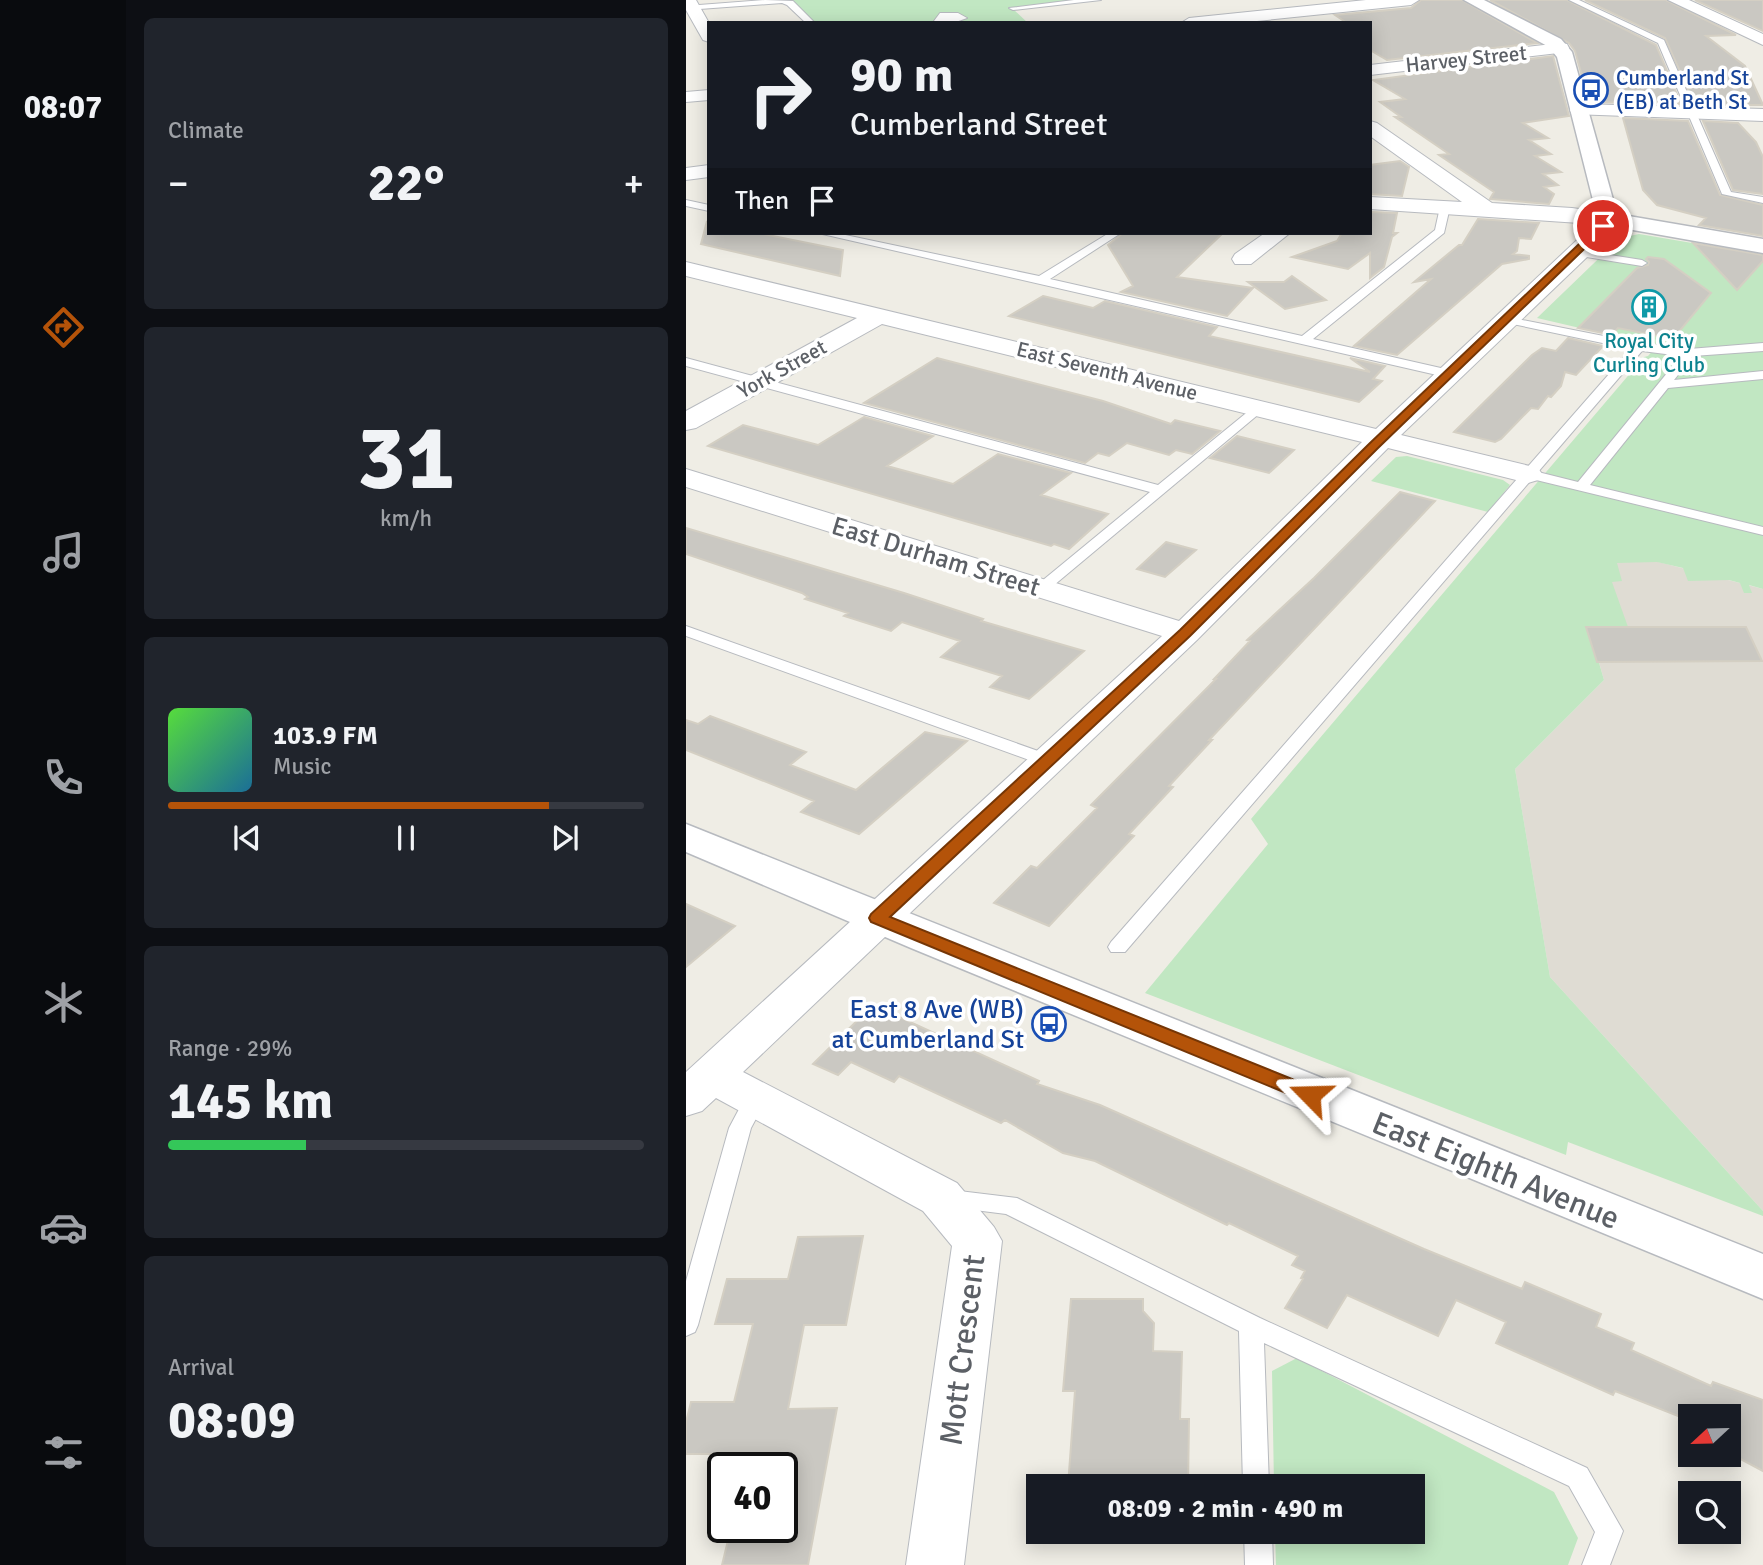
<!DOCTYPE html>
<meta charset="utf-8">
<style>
body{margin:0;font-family:Signika,sans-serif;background:#20242c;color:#f1f3f6;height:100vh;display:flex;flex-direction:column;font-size:26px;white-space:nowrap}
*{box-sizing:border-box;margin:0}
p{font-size:23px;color:#9ea1a6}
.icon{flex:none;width:38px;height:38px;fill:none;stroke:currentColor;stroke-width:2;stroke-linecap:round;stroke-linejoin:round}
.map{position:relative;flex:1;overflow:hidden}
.drawer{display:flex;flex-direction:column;gap:18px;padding:18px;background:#0d0f14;width:560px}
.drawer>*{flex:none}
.guide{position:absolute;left:21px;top:21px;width:665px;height:214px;border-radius:0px;box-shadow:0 4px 18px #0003;background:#171b24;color:#f1f3f6;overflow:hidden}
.needle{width:46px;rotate:248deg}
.tools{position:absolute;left:992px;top:1404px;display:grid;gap:14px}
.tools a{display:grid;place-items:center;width:63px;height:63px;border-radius:0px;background:#171b24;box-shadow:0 4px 18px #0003;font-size:35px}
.speed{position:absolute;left:21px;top:1452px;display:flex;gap:14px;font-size:35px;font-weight:700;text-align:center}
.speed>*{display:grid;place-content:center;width:91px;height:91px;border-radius:50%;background:#171b24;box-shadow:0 4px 18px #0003;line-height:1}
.speed .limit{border:4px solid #111;border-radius:10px;background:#fff;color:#111}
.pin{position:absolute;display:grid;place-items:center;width:60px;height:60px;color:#fff;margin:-30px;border:4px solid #fff;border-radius:50%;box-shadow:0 2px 7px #0007}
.me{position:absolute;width:77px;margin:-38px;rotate:292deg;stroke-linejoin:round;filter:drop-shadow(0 0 5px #0008)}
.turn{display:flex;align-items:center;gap:24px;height:147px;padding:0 28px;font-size:32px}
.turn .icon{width:91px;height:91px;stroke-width:2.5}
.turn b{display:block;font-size:49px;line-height:60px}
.then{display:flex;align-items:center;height:66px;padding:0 28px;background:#0003;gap:14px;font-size:26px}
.big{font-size:52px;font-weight:700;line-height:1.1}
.drawer .tile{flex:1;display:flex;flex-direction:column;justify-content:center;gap:10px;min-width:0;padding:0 24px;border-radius:10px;background:#20242c}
.drawer .dial{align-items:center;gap:0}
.dial b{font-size:91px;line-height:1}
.song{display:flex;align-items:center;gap:21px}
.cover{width:84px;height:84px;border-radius:10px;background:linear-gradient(135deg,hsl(110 70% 55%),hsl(200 70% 35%))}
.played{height:7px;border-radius:4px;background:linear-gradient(90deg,#b45309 80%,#363941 80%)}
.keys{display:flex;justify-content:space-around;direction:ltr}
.heat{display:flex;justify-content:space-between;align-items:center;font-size:38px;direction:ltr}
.charge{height:10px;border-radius:5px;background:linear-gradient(90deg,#34c759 29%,#363941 0)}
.trip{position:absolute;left:340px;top:1474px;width:399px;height:70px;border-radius:0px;background:#171b24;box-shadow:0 4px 18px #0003;font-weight:700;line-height:70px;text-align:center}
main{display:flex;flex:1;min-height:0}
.tabs{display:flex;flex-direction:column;width:126px;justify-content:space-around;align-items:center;background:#090b0e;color:#9ea1a6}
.tabs .icon{width:49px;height:49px}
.tabs .selected{color:#b45309}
.tabs b{font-size:32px;color:#f1f3f6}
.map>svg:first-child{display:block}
.education{fill:#dfdcd3}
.green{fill:#c1e7c2}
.building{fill:#cac8c2;stroke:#d4cfc3;stroke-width:2}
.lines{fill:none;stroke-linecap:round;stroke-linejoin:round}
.service-casing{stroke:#b7babf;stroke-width:2}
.minor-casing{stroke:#b7babf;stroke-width:2}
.tertiary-casing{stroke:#b7babf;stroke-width:3}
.service{fill:#fff;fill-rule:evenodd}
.minor{fill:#fff;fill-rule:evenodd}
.tertiary{fill:#fff;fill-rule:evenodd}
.route{fill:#b45309;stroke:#753606;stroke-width:2}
.labels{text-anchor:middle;stroke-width:7;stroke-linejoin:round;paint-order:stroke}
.far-street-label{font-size:21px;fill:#5c6066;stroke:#fff}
.far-transit-label{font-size:21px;fill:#164399;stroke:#fff;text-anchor:start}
.far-culture-label{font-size:21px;fill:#0d838f;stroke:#fff}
.street-label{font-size:26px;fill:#5c6066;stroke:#fff}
.transit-label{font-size:26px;fill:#164399;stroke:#fff;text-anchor:end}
.near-street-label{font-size:32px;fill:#5c6066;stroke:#fff}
</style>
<main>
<nav class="tabs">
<b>08:07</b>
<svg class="icon selected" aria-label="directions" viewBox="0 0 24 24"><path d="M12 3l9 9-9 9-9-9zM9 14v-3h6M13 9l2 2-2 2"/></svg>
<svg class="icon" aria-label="music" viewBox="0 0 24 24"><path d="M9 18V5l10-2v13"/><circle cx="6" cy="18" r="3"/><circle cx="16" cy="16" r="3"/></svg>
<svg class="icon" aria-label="phone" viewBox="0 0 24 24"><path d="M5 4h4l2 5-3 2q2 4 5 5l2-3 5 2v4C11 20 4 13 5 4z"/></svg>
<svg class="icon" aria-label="climate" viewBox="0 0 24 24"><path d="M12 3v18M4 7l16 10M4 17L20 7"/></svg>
<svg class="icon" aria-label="car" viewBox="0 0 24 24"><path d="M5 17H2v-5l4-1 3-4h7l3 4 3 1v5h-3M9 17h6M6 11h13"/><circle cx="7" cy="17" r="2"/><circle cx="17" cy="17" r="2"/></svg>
<svg class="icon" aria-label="filters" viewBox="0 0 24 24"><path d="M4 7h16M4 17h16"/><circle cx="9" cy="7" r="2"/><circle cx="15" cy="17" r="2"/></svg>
</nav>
<section class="drawer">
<div class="tile"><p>Climate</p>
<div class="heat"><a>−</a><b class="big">22°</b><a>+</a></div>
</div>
<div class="tile dial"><b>31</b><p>km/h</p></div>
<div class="tile">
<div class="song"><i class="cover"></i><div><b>103.9 FM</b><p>Music</p></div></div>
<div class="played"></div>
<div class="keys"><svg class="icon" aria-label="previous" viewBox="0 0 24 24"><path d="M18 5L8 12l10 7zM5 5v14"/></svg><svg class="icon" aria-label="pause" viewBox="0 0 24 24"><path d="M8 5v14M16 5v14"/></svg><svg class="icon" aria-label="next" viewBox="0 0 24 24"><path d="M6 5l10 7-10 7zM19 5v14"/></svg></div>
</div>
<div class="tile"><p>Range · 29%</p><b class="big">145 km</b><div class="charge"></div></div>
<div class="tile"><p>Arrival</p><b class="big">08:09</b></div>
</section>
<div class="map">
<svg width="1077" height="1565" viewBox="0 0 1077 1565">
<rect width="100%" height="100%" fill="#efede5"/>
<path class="education" d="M926 550 1077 589V1211L864 977 829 769 918 680 888 574Z"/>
<path class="green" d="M105 0H411L327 9 342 23H125L102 2Z
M953 234 1077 255V589L1063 585 1066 593H1058L1054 583 1043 580 1002 581 997 568 971 562 931 563 936 581 926 582 942 627 903 628 918 680 829 769 864 977 1077 1211V1216L882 1142 880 1155 459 993 582 844 565 819 958 357 962 356 971 346 851 318 934 238Z
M721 456 817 480 824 485 802 512 685 481 710 457Z
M611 1358 868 1492 892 1538 882 1565H590L589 1531H726V1486H588L586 1371Z"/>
<path class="building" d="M735 0H776L851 43 701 60 684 50V23H661L649 15 725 8Z
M804 0H881L970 45 995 104 903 102 889 51 883 43Z
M899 0H980L1050 35 1020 36 1059 66 1077 105H1009L979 38Z
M1009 0H1077V31Z
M867 56 883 116 837 123 862 138 843 140 865 154 849 156 875 172 857 174 872 185 858 187 868 194 863 204 804 199 808 192 753 155 763 154 709 117H715L694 102 719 99 687 80Z
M937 118 1002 121 1034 195 1077 205V236L1013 225 1020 218 971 205 957 190Z
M1017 121 1052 123 1070 142 1077 157V194L1047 190Z
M714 161 723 167 716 196 684 194V165Z
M684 212 711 213 707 233H711L706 237 698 267 684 278V253L662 269 606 257 651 241 656 233H684Z
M792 219 853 223 845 239 833 238 831 251 827 254 843 256V259L816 264 711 355 668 346 745 279 728 282 773 245H776Z
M21 221 23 233H72L157 250 154 276 15 244Z
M437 233H537L491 277 567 288 541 316 435 292 447 286 422 245Z
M1007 243 1077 255V261L1051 290Z
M962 257 978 259 1025 293 987 339 932 328 926 335 892 328 951 268 962 265 963 262 960 259Z
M606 276 640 300 599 309 562 282H598Z
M357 296 407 308 419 301 531 327 523 336 684 372 664 358 699 366 687 379 696 381 673 402 323 316Z
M882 338 917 346 890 375 879 372 875 386 865 397 862 396 852 409 845 408 815 439 809 442 768 432 846 355 856 348 870 351Z
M251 358 417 401 485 424 489 420 534 431 506 454 490 450 483 455 441 443 423 456 412 453 399 463 178 403Z
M178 417 247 436 201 466 267 484 312 454 385 473 355 495 422 514 383 549 368 544 365 546 22 446 57 425 132 445Z
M551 436 608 450 583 473 524 458Z
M714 492 749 501 523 740H526L483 786 487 787 443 834 448 836 363 926 308 903 345 866 351 868 411 808 405 805 530 679H528L564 641 561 640 628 578Z
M0 528 218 593 297 619 295 621 398 651 343 699 304 687 316 676 255 657 274 641 216 622 205 631 158 616 162 613 119 599 122 597 116 593 0 554Z
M480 542 510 550 479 577 451 569Z
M900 627H1060L1076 661 911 662Z
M24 716 120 752 104 765 170 790 239 732 281 741 173 834 115 812 128 801 0 750V720L12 724Z
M0 904 49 926 0 967Z
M187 1005 353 1081 351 1084 414 1105 738 1249 836 1289 839 1282 915 1314 910 1327 948 1343 945 1350 1025 1386 1027 1382 1077 1400V1471L1043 1453V1416H992L929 1391 927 1395 810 1343 820 1322 770 1300 752 1336 661 1295 641 1328 599 1308 617 1279 615 1278 619 1271 606 1265 612 1256 543 1223 541 1225 409 1161 377 1153 319 1120 315 1123 213 1076 208 1082 165 1062 152 1075 127 1064Z
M177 1236 160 1325H118L102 1409 151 1408 122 1565H36L45 1528H96V1468H58L62 1454H0V1422L5 1402H48L67 1324H29L41 1279H102L112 1237Z
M385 1299H457V1311L468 1323 467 1351 496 1352 494 1419H503L502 1486H382L389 1391H377Z"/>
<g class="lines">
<g class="service-casing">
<path id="service" d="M79 0 107 1 129 23H120L101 5 96 3 0 10V6Z
M388 0H415L327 10 323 8Z
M883 0H893L978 40 1045 192 1077 197V203L1036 194 972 43Z
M254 13H272L281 18 267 23 248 21Z
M0 200 23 205V211L0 206Z
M759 204 764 207 758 233 627 339 768 371V377L764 378 132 233H150L353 276 423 233H435L364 279 616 336 749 230 754 207Z
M892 250 956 260 961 263 956 266 888 255 887 253Z
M821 317 953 343 1003 349 1077 343V351L1007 356 988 380 1077 371V379L982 388 904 485 1077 527V535L846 479 439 952H425L422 947 425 942 945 349 817 322 815 320ZM956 351 995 356 892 482 852 472Z
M0 358 472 485 570 405 574 404 580 408 361 591H351L349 588 351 585 464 492 0 366Z
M0 626 369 757 372 761 369 765H357L0 636Z
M69 1092 77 1094 80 1100 65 1128 12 1325 9 1332 0 1336V1281L43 1128 61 1094Z
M265 1190 331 1198 574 1318 901 1468 937 1531 924 1565H896L909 1532 883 1486 578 1343 583 1486H557L553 1331 320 1214 257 1206 254 1199 257 1192Z
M558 1531H586L587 1565H559Z"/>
</g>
<g class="minor-casing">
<path id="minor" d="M0 0H10L23 23V42L17 40 0 10Z
M680 0H733L725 5 551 23H495L503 18Z
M982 0H1003L1077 34V45Z
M875 43 881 44 883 48 881 52 684 75V65Z
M23 90V100L0 102V92Z
M893 104 1077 109V121L886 114 884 110 886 106Z
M684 121 691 123 806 203 886 208 929 214 932 219 922 237 715 435 852 468 856 474 852 480 842 483 702 448 511 640 57 1072 271 1183 308 1227 316 1241 278 1565H220L266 1246 237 1211 30 1098 16 1111 0 1116V1072L476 636 0 487V469L493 621 676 442 196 324 10 428 0 430V411L171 318 0 276V262L690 429 908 224 684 209V197L776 202 684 136Z
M23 165V177L0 180V168Z
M579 233H604L565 264H549L546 259 549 254Z"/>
</g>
<g class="tertiary-casing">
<path id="tertiary" d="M778 0H798L875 39 886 52 931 214 1077 239V253L913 224 871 57 863 47Z
M0 824 1077 1254V1299L225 948 0 852Z"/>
</g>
<use href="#service" class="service"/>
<use href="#minor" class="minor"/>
<use href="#tertiary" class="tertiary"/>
</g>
<path class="route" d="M914 224 922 226 691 449 504 636 204 917 631 1089 634 1095 631 1100 624 1102 617 1100 185 922 183 918 185 914 494 630 683 444Z"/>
<defs>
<g id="bus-ring" transform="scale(1.75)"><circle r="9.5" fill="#fff" stroke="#1a4fb4" stroke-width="1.5"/><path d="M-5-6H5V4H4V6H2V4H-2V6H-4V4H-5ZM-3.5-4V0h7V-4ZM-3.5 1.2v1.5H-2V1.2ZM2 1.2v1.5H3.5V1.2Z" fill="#1a4fb4"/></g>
<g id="building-ring" transform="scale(1.75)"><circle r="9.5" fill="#fff" stroke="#0f9aa8" stroke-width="1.5"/><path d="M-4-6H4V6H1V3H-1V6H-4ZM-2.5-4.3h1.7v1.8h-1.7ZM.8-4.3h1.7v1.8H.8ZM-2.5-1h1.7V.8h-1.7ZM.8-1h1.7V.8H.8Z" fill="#0f9aa8"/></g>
</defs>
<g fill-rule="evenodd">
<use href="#bus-ring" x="905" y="90"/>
<use href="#building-ring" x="963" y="307"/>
<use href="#bus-ring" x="363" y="1024"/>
</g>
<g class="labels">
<g class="far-street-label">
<text transform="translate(780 59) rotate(-6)" y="7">Harvey Street</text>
<text transform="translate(96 369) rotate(-29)" y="7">York Street</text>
<text transform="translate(421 371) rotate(14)" y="7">East Seventh Avenue</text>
</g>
<g class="far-transit-label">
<text x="930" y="85">Cumberland St<tspan x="930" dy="24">(EB) at Beth St</tspan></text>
</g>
<g class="far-culture-label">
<text x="963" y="348">Royal City<tspan x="963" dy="24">Curling Club</tspan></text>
</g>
<g class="street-label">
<text transform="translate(250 556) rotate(17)" y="9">East Durham Street</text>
</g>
<g class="transit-label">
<text x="338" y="1018">East 8 Ave (WB)<tspan x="338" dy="30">at Cumberland St</tspan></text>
</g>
<g class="near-street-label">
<text transform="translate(810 1170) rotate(22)" y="11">East Eighth Avenue</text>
<text transform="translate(276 1350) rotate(-83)" y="11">Mott Crescent</text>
</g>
</g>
</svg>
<div class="tools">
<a><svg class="needle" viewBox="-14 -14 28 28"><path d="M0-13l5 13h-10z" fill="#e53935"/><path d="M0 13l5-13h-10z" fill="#9ea1a6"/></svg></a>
<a><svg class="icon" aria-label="search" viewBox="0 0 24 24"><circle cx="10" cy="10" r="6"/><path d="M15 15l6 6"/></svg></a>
</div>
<div class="speed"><div class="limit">40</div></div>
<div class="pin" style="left:917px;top:226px;background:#d93025"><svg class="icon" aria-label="arrive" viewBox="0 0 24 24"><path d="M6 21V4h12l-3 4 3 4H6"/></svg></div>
<svg class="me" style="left:624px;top:1095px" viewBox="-20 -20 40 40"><path d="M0-17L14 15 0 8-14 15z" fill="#b45309" stroke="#fff" stroke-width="4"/></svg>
<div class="trip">08:09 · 2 min · 490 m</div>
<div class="guide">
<div class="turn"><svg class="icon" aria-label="right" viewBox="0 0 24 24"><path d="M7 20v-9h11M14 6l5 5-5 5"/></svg><div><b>90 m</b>Cumberland Street</div></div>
<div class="then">Then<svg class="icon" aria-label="arrive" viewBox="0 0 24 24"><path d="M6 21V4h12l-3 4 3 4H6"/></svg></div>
</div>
</div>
</main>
